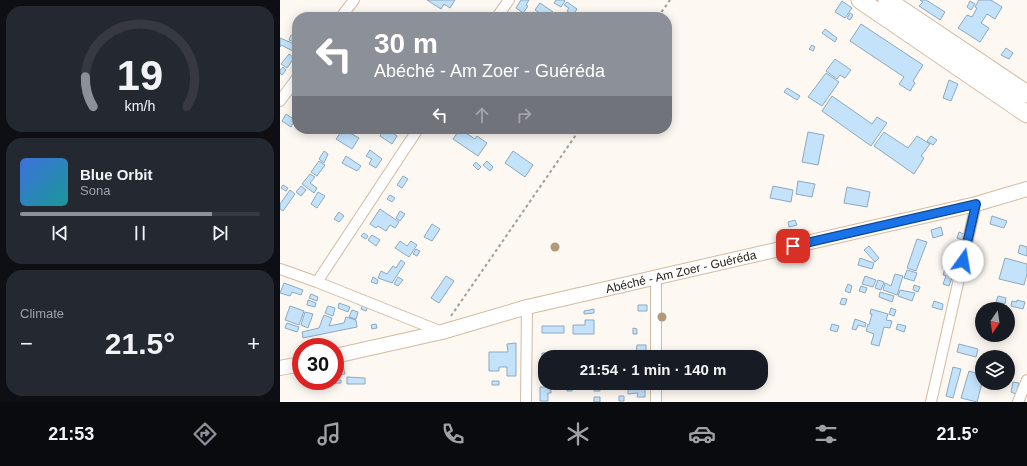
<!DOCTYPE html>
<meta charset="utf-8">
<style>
body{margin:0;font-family:Arial,sans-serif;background:#242831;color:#f1f3f6;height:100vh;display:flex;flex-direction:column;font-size:15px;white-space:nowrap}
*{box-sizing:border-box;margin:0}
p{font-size:13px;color:#9ea1a6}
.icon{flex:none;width:22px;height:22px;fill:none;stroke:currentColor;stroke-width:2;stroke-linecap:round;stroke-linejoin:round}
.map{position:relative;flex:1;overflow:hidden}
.sheet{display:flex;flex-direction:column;gap:6px;padding:6px;background:#0d0f14;width:280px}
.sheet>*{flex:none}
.top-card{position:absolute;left:12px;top:12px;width:380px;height:122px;border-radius:16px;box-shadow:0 2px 10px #0003;background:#8c9099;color:#fff;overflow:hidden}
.needle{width:26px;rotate:193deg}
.buttons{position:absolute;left:695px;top:302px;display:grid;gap:8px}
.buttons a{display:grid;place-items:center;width:40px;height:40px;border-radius:50%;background:#171b24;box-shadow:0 2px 10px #0003;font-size:20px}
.speed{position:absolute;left:12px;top:338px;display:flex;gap:8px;font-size:20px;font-weight:700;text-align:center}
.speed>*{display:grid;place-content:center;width:52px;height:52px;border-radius:50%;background:#171b24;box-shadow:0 2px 10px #0003;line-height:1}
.speed .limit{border:6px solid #d22;background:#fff;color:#111}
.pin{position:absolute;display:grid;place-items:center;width:34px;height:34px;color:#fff;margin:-17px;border-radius:8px;box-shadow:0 2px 6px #0006}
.me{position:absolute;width:44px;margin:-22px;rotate:13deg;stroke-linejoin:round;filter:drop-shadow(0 0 3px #0008)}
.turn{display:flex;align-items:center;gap:14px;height:84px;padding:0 16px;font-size:18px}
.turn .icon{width:52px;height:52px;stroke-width:2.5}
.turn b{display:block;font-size:28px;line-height:34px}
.lanes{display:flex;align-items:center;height:38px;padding:0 16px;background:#0003;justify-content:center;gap:20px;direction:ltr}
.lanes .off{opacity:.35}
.big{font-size:30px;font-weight:700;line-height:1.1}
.sheet .tile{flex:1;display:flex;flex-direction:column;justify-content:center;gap:6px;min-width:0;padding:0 14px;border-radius:16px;background:#242831}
.sheet .dial{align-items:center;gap:0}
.dial svg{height:104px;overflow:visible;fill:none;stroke:#363941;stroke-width:7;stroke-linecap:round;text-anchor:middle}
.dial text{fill:#f1f3f6;stroke:none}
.song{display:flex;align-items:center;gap:12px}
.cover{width:48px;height:48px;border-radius:6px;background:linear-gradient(135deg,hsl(220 70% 55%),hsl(180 70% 35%))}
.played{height:4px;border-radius:2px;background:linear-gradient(90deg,#8c9099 80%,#363941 80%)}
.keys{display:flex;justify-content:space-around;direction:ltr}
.heat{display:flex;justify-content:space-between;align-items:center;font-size:22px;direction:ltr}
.trip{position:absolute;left:258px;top:350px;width:230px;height:40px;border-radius:16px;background:#171b24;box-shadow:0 2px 10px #0003;font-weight:700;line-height:40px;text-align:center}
.dock{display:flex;height:64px;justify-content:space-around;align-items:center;background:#090b0e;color:#9ea1a6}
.dock .icon{width:28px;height:28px}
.dock .selected{color:#8c9099}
.dock b{font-size:18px;color:#f1f3f6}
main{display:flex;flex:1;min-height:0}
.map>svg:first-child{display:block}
.building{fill:#c4e3fa;stroke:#8baac0}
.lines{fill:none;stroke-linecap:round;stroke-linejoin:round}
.minor-casing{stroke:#d4baa0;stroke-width:12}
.secondary-casing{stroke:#d4baa0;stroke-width:16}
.trunk-casing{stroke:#d4baa0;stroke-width:19}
.path{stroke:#a49d95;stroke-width:2;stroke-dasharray:3 3;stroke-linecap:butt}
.minor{stroke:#fff;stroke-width:10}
.secondary{stroke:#fff;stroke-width:14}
.trunk{stroke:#fff;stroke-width:17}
.tree{fill:#b3997a}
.route-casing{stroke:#114b97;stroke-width:10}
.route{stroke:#1a73e8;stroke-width:7}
.labels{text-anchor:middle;stroke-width:3;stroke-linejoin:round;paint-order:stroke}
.street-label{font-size:12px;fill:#241a10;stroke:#fff}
</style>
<main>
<section class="sheet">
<div class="tile dial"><svg viewBox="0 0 100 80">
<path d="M14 69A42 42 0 1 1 86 69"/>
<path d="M14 69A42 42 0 0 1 8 46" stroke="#8c9099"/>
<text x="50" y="56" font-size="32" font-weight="700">19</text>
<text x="50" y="72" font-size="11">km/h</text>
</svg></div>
<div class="tile">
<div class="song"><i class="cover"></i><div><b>Blue Orbit</b><p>Sona</p></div></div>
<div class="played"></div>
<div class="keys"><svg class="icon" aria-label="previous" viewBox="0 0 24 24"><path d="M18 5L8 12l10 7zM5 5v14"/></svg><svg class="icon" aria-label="pause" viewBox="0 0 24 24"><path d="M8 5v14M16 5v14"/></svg><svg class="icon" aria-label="next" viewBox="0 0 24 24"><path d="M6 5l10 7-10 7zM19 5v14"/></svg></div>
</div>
<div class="tile"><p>Climate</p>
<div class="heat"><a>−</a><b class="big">21.5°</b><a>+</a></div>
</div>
</section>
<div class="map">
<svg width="747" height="402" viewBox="0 0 747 402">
<rect width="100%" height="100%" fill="#fdf8f2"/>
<path class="building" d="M147 0H175L170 8 164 4 161 9Z
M241 0H249L246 5 248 6 243 13 236 8Z
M276 0H284L285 1 281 7 274 3Z
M640 0H646L665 12 660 20 639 6 643 2Z
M699 0H711L722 7 715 19 707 14 701 23 709 28 700 42 678 28 687 15 692 17 697 8 695 7Z
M562 1 572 8 565 18 555 12Z
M690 1 695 4 691 10 687 7Z
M287 2 297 9 293 15 287 11 289 8 284 5Z
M260 3 273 12 269 17H266L255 10Z
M253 12 257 15 256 17H249Z
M275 12 279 15 277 17H271Z
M286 13 292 17H283Z
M570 13 573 15 570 20 567 18Z
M581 24 643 65 633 81 635 83 630 91 619 84 624 77 570 41Z
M545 29 557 38 555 42 542 33Z
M11 35 17 37V43L9 40Z
M0 38 17 45V50L14 49 13 51 1 45 0 47Z
M532 45 535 47 533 51 529 49Z
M726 48 733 53 729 59 721 55Z
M9 54 14 58 7 68 1 64Z
M555 59 571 70 565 78 560 75 557 79 546 71Z
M3 67 6 70 2 75 0 73V70Z
M546 73 559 82 542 106 528 97Z
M669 80 678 84 671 101 663 98Z
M507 88 520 96 517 100 504 92Z
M552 96 592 124 597 117 607 123 591 146 542 111Z
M6 114 15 120 11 127 2 121Z
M63 129 79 138 72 149 56 139Z
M104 129H107L117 136 112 144 100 136Z
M180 129 195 139 197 136 207 143 198 156 173 139Z
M261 129H268L265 133Z
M528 132 544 135 538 165 522 162Z
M604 132 628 148 637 136 650 144 641 156 644 158 634 174 594 146Z
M651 136 657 140 653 145 647 141Z
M90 150 102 159 96 168 89 164 92 159 86 156Z
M44 151 48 154 44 163 39 159Z
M233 151 253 165 245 177 225 163Z
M66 156 81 166 77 171 62 163Z
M39 161 45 165 37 176 31 172Z
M207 161 213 167 210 171 203 165Z
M196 162 201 167 198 170 193 165Z
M30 174 35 177 30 183 37 188 34 193 22 184Z
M123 176 128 179 122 188 117 185Z
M518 181 535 184 532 197 516 194Z
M3 185 8 188 6 191 1 188Z
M21 186 26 190 21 196 16 192Z
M493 186 513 190 511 202 490 198Z
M567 187 590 192 587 207 564 203Z
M10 190 15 194 3 211 0 209V204Z
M38 192 45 196 37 208 31 204Z
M110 195 115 198 112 202 107 199Z
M100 209 119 222 115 228 110 225 106 231 98 226 96 228 90 224Z
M120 211 125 214 120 221 116 218Z
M59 212 64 216 59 222 54 219Z
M712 216 727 221 724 228 710 224Z
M515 220 517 225 509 227 508 222Z
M152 224 160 229 152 241 144 237Z
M661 227 663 235 653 238 651 230Z
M679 232 684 234 682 240 677 238Z
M84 233 88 236 86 239 81 236Z
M92 235 100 240 96 246 88 240Z
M637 239 647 242 636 271 627 268Z
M120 241 127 246 131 241 137 245 129 257 115 248Z
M740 245 747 247V256L738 253Z
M589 246 599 258 595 262 584 250Z
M136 249 140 251 137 256 133 254Z
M673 249 679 251 677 257 671 255Z
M580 258 594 263 592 269 578 265Z
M725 258 747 264V274L744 285 719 279Z
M121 260 125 263 112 283 98 278 101 271 107 274 113 266 116 268Z
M666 266 675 269 669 286 663 284 666 276 663 275Z
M627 270 637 273 634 281 624 278Z
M615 274 623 276 617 295 603 290 605 283 611 286Z
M166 276 174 281 159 303 151 298Z
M585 276 596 280 593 287 582 284Z
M93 277 98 280 97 284 91 282Z
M118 277 123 280 118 286 114 284Z
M598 280 604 282 601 290 595 288Z
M4 283 23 290 21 295 12 292 10 296 0 293Z
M568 284 572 286 570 293 565 291Z
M634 285 640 287 638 292 633 290Z
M581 286 587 288 585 293 579 291Z
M620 290 635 293 632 301 618 296Z
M600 292 614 296 612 302 599 297Z
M31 294 38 297 37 301 29 298Z
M718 296 726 298 725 304 716 302Z
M562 298 567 299 565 305 560 304Z
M28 300 36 303 35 307 27 305Z
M737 300 745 302 743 309 731 306 732 301 737 302Z
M654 301 663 304 662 310 652 307Z
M59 303 70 307 68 312 58 308Z
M83 304 88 306 86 311 81 309Z
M358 305H367V311H358Z
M10 306 24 311 19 325 5 320Z
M48 306 55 308 53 316 45 313Z
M611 308 616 310 614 316 609 314Z
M314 309V313L304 314V311Z
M591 309 608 314 606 320 612 321 610 328 604 327 599 346 591 344 594 334 586 331 588 324 589 325 592 314H590Z
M72 310 78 312 76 319 69 317Z
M25 312 33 314 28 328 21 325Z
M44 315 52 318 49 326 64 323 66 317 76 320 77 327 23 338 22 332 39 328Z
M575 319 586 323 585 327 578 325 576 330 572 329Z
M305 320H314V334H293V325H305Z
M7 323 19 327 17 332 5 328Z
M96 324 97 328 92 329 91 325Z
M552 324 559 326 557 332 550 330Z
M618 324 626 326 624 332 616 329Z
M262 326H284V333H262Z
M353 328 357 329V334H353Z
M236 343V376H227V367H219V371H209V352H228L227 344Z
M679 344 698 349 696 357 677 352Z
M357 345H366V357H351V354H356Z
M273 352 288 353V357H273Z
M262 353H271V357H265V360H262Z
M63 366 65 374 56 376V380H61V383L31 384V381H55V368Z
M673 367 681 369 673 398 666 396Z
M689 371 702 375V383L697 402 681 398Z
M67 377 85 378V384H67Z
M212 381H219V385H212Z
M733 382 739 383 736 394 731 392Z
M260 387H271V393H268V401H260Z
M287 387H292V391H287Z
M314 387H320V391H314Z
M348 387H365V397H357L358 393 348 394Z
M339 396H344V401H339Z
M314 397H320V402H314Z"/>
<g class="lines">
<g class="minor-casing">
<path id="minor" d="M61 17 74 0
M217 17 229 0
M0 101 17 78
M0 269 37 282 162 332
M376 278V357
M37 282 138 129
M246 402 247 307
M376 402V383
M651 402 696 204
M738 402 747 380"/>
</g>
<g class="secondary-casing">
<path id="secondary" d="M55 356 162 332 247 307 696 204 747 189
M0 368 21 364"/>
</g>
<g class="trunk-casing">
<path id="trunk" d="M580 0 747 114
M607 0 747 94"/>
</g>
<path class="path" d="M378 17 390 0
M171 316 300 129"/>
<use href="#minor" class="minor"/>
<use href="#secondary" class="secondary"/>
<use href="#trunk" class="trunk"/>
</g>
<g class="tree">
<circle cx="275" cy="247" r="4.5"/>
<circle cx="382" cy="317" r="4.5"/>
</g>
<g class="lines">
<g class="route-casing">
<path id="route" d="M513 246 696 204 683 261"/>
</g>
<use href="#route" class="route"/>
</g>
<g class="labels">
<g class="street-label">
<text transform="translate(401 272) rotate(-13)" y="4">Abéché - Am Zoer - Guéréda</text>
</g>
</g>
</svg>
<div class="buttons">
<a><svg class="needle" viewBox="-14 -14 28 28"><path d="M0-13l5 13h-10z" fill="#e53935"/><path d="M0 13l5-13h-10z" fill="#9ea1a6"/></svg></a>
<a><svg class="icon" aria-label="layers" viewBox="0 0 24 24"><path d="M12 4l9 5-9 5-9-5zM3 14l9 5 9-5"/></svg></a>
</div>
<div class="speed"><div class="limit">30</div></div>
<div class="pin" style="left:513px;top:246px;background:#d93025"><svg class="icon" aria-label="arrive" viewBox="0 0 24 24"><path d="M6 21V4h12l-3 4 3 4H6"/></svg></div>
<svg class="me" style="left:683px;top:261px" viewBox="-20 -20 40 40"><circle r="19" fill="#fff"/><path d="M0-13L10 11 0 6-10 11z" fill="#1a73e8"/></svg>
<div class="trip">21:54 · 1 min · 140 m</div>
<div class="top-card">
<div class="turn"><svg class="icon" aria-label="left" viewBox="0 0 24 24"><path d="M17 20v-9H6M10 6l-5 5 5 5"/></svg><div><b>30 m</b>Abéché - Am Zoer - Guéréda</div></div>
<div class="lanes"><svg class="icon" aria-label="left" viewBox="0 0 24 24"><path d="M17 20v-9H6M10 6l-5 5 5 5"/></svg><svg class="icon off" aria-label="ahead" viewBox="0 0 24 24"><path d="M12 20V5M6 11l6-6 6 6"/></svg><svg class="icon off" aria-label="right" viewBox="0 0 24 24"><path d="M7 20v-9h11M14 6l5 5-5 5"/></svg></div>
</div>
</div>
</main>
<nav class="dock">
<b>21:53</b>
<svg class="icon selected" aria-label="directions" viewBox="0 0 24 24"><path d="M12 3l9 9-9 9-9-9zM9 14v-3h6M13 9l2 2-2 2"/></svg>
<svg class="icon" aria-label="music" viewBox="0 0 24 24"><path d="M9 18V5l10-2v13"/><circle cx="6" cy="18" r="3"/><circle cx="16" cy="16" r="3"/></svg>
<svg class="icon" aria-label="phone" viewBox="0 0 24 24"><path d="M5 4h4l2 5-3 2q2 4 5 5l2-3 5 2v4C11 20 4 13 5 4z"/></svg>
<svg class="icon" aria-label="climate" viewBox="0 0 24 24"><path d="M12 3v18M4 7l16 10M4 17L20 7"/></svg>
<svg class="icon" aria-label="car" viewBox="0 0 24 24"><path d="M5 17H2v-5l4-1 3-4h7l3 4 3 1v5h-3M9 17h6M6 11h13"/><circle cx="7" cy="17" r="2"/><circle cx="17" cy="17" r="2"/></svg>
<svg class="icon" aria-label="filters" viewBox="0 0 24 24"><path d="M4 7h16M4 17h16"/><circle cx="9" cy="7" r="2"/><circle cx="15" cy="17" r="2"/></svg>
<b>21.5°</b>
</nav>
